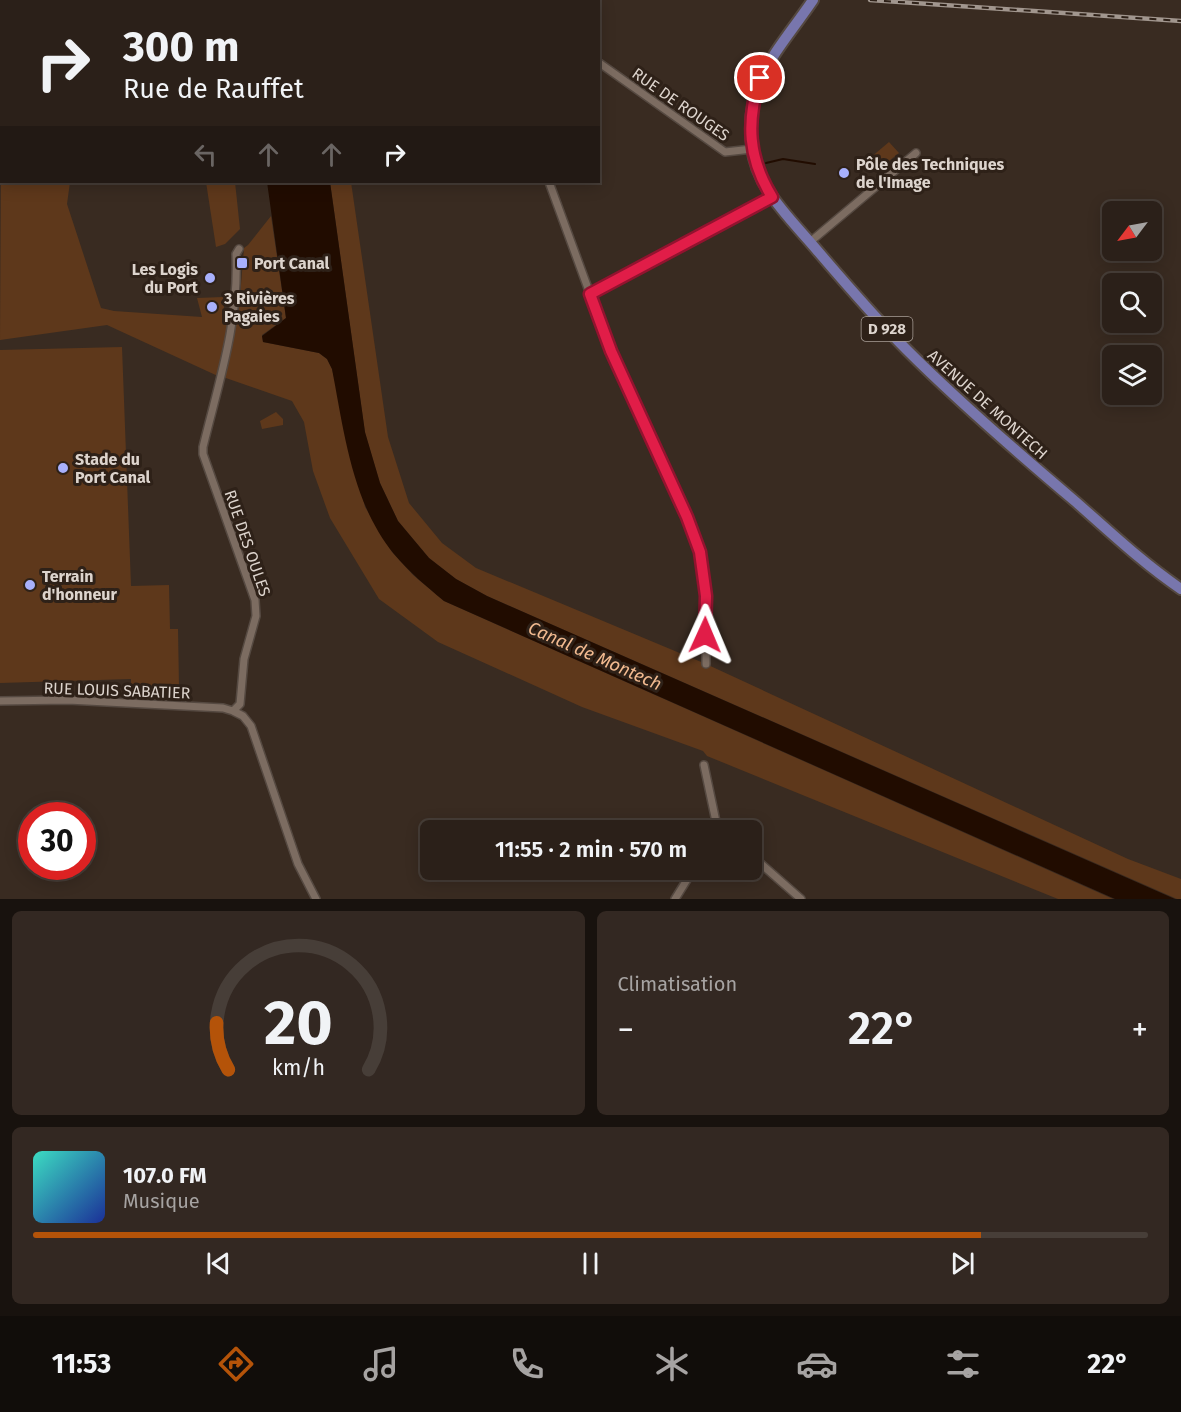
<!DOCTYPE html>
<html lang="fr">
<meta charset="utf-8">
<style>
body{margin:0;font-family:"Fira Sans",sans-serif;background:#332822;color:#f1f3f6;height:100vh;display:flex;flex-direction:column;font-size:22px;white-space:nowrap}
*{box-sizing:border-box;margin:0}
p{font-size:20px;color:#a6a3a2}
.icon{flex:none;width:33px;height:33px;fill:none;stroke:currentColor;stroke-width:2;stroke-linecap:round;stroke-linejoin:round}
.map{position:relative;height:899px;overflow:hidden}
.drawer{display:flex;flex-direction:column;gap:12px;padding:12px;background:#18120e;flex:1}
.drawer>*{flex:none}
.guide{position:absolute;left:0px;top:0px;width:600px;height:183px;box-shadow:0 3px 15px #0003,0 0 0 2px #473e38;background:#2b2019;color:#f1f3f6;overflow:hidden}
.needle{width:39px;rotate:238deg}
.tools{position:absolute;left:1102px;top:201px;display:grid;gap:12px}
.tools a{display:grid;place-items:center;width:60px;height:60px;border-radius:9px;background:#2b2019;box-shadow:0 3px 15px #0003,0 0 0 2px #473e38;font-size:30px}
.speed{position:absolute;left:18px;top:802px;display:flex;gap:12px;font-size:30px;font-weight:700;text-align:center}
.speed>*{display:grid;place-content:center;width:78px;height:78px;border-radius:50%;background:#2b2019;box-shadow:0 3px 15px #0003,0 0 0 2px #473e38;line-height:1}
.speed .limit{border:9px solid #d22;background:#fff;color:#111}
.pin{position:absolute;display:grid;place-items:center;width:51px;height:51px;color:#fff;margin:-26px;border:3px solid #fff;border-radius:50%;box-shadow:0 2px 6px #0007}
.me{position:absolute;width:66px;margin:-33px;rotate:1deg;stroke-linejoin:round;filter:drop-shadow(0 0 4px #0008)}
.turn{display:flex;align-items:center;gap:21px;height:126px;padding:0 24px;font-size:27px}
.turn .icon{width:78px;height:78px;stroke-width:2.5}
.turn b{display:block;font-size:42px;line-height:51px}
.lanes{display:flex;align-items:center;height:57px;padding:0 24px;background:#0003;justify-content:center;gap:30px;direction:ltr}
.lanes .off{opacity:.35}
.big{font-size:45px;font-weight:600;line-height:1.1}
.drawer .widget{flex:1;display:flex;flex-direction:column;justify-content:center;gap:9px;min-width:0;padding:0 21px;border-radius:9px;background:#332822}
.drawer .dial{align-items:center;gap:0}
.dial svg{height:156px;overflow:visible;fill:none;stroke:#473e38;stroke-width:7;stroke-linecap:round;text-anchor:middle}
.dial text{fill:#f1f3f6;stroke:none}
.song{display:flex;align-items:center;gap:18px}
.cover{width:72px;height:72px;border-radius:9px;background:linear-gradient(135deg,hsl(170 70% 55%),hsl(230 70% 35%))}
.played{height:6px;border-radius:3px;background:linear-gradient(90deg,#b45309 85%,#473e38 85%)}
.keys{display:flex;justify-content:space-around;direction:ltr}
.heat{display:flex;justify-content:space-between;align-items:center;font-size:33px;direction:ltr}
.drawer .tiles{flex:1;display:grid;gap:12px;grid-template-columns:1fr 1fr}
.widget:last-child{grid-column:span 2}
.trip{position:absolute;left:420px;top:820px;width:342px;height:60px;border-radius:9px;background:#2b2019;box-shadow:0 3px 15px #0003,0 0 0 2px #473e38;font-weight:600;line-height:60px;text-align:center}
.dock{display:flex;height:96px;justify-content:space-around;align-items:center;background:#110d0a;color:#a6a3a2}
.dock .icon{width:42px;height:42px}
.dock .current{color:#b45309}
.dock b{font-size:27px;color:#f1f3f6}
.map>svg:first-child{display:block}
.green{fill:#5e381b}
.water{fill:#210c00}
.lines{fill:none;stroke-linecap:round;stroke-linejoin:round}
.stream{stroke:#210c00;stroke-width:2}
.minor-casing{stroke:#554941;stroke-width:10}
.primary-casing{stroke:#554941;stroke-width:14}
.minor{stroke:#7c6c61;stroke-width:7}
.primary{stroke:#7876ad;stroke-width:10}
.rail-casing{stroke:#a1968e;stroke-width:4.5}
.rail{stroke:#2e2118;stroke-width:2;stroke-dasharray:7;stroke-linecap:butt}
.route-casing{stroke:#92132f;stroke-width:15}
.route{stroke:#e11d48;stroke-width:10}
.poi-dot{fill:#a8b0fc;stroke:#2e2118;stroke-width:2}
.labels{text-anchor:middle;stroke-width:6;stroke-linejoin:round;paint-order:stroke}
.shield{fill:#2e2118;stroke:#a89e97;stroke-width:1.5}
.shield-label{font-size:15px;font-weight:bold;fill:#ddd4cd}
.street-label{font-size:16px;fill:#ddd4cd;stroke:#2e2118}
.poi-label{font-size:16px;font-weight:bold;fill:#ddd4cd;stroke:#2e2118;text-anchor:start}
.water-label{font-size:18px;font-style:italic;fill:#f2ba90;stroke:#2e2118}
</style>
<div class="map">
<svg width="1181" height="899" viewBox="0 0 1181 899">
<rect width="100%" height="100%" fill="#392b21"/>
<path class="green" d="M889 142 899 153 879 169 870 158Z
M1 155 2 182H70L67 204 101 308 114 311 202 317 197 298 223 297 225 318 233 319 220 377 107 325 0 340Z
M206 182H235L240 229 225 244 216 247Z
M330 182H351L388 437 409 503 442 543 476 568 706 664 1128 859 1181 879V899H1177L487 596 456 579 429 558 398 521 380 483 365 433Z
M271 216 286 318 262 335 263 342 319 353 327 359 332 369 365 507 392 552 413 575 444 601 1113 899H1058L707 756 703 751 582 707 438 642 379 599 330 518 313 471 304 422 292 401 223 377 239 309 244 248 248 245Z
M122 347 131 586 169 585 170 629H178L179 687 131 688V679L0 683V350Z
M276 412 283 419V425L262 429 260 421Z"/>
<path class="water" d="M267 182H330L365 432 380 483 398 521 429 558 456 579 487 596 1175 899H1115L444 601C426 586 409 572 394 554 352 503 344 431 332 369L327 359 319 353 263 342 262 336 286 318Z"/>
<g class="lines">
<path class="stream" d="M766 163 783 159 815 164"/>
<g class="minor-casing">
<path id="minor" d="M423 0 424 2
M512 0 514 2
M598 62 725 152 752 149
M549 182 611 351 687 517 700 553 706 596V664
M810 242 916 153
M239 249 236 254C239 323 219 381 203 447V454L255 600 256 616 244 659 240 704 233 711 243 716 251 726 298 864 316 899
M589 294 772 197
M0 701 68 700 223 708 233 711
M704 765 718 831
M752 856 801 899
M675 899 693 870"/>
</g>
<g class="primary-casing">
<path id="primary" d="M813 0C779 50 744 81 752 146 756 188 790 218 816 249 845 283 875 318 907 350 961 404 1018 453 1076 502 1110 532 1144 564 1181 589"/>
</g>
<use href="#minor" class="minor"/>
<use href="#primary" class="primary"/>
<g class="rail-casing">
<path id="rail" d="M870 0 1181 21
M165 2 169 0
M181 2 186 0
M0 70H2
M0 81 2 80"/>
</g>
<use href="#rail" class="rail"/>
</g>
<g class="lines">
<g class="route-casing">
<path id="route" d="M705 635 706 596 700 552 687 517 611 351 590 294 772 197C748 158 746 122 760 78"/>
</g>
<use href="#route" class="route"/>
</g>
<g class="poi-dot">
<circle cx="844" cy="173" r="6"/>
<rect x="236" y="257" width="12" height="12" rx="3"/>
<circle cx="210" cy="278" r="6"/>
<circle cx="212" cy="307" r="6"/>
<circle cx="63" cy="468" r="6"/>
<circle cx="30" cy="585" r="6"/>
</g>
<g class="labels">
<rect class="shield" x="861.5" y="317" width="51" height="24" rx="4.5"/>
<g class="shield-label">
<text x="887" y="334">D 928</text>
</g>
<g class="street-label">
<text transform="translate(681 104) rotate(35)" y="6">RUE DE ROUGES</text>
<text transform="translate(988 404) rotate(42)" y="6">AVENUE DE MONTECH</text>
<text transform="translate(248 543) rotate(71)" y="6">RUE DES OULES</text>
<text transform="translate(117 690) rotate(2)" y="6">RUE LOUIS SABATIER</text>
</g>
<g class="poi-label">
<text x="856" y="170">Pôle des Techniques<tspan x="856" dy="18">de l'Image</tspan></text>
<text x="254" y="269">Port Canal</text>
<text x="198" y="275" text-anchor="end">Les Logis<tspan x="198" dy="18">du Port</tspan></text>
<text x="224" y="304">3 Rivières<tspan x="224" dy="18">Pagaies</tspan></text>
<text x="75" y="465">Stade du<tspan x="75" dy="18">Port Canal</tspan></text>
<text x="42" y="582">Terrain<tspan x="42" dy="18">d'honneur</tspan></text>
</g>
<g class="water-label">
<text transform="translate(595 656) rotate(24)" y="6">Canal de Montech</text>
</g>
</g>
</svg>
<div class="tools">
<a><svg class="needle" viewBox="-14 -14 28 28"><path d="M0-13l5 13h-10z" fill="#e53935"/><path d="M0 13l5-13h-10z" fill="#a6a3a2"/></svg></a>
<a><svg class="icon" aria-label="search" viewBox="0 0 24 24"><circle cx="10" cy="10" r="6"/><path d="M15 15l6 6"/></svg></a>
<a><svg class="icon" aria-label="layers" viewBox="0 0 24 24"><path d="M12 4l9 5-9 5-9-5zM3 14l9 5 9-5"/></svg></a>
</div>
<div class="speed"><div class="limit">30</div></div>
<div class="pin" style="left:760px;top:78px;background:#d93025"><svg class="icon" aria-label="arrive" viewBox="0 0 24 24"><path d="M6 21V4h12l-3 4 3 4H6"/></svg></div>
<svg class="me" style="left:705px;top:635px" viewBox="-20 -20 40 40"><path d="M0-17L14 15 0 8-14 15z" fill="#e11d48" stroke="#fff" stroke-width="4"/></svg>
<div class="trip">11:55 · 2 min · 570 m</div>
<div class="guide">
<div class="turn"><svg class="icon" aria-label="right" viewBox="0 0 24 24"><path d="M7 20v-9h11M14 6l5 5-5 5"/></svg><div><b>300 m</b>Rue de Rauffet</div></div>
<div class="lanes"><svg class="icon off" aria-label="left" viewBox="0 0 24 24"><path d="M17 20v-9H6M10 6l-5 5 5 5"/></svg><svg class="icon off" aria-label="ahead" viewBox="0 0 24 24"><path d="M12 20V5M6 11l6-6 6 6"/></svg><svg class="icon off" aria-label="ahead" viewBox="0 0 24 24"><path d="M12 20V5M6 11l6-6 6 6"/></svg><svg class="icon" aria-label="right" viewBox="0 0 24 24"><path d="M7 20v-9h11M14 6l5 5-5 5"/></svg></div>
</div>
</div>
<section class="drawer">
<div class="tiles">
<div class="widget dial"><svg viewBox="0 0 100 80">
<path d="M14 69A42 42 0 1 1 86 69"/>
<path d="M14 69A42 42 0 0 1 8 45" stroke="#b45309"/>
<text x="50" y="56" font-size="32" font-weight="700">20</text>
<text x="50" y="72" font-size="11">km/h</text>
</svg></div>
<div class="widget"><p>Climatisation</p>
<div class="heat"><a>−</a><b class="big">22°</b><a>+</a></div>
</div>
<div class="widget">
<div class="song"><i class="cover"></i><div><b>107.0 FM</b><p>Musique</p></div></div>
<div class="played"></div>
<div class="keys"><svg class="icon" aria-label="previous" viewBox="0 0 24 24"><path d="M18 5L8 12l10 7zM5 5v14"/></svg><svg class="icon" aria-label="pause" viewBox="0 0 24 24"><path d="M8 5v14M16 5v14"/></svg><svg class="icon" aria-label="next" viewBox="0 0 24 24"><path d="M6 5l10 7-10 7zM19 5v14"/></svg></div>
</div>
</div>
</section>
<nav class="dock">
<b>11:53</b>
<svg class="icon current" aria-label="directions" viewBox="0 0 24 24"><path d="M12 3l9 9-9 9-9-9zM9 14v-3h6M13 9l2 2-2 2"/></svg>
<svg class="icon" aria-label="music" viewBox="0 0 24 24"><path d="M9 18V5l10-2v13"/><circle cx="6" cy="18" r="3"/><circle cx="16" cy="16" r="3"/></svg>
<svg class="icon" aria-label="phone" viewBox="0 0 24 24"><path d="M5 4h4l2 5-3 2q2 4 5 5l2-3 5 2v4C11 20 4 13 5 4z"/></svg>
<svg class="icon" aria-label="climate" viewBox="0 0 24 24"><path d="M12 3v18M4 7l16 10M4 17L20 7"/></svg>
<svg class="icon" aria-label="car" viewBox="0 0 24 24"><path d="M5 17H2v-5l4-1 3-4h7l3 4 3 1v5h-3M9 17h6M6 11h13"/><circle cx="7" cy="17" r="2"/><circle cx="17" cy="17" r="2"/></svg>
<svg class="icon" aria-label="filters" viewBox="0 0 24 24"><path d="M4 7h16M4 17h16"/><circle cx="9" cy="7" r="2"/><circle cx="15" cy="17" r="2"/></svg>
<b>22°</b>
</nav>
